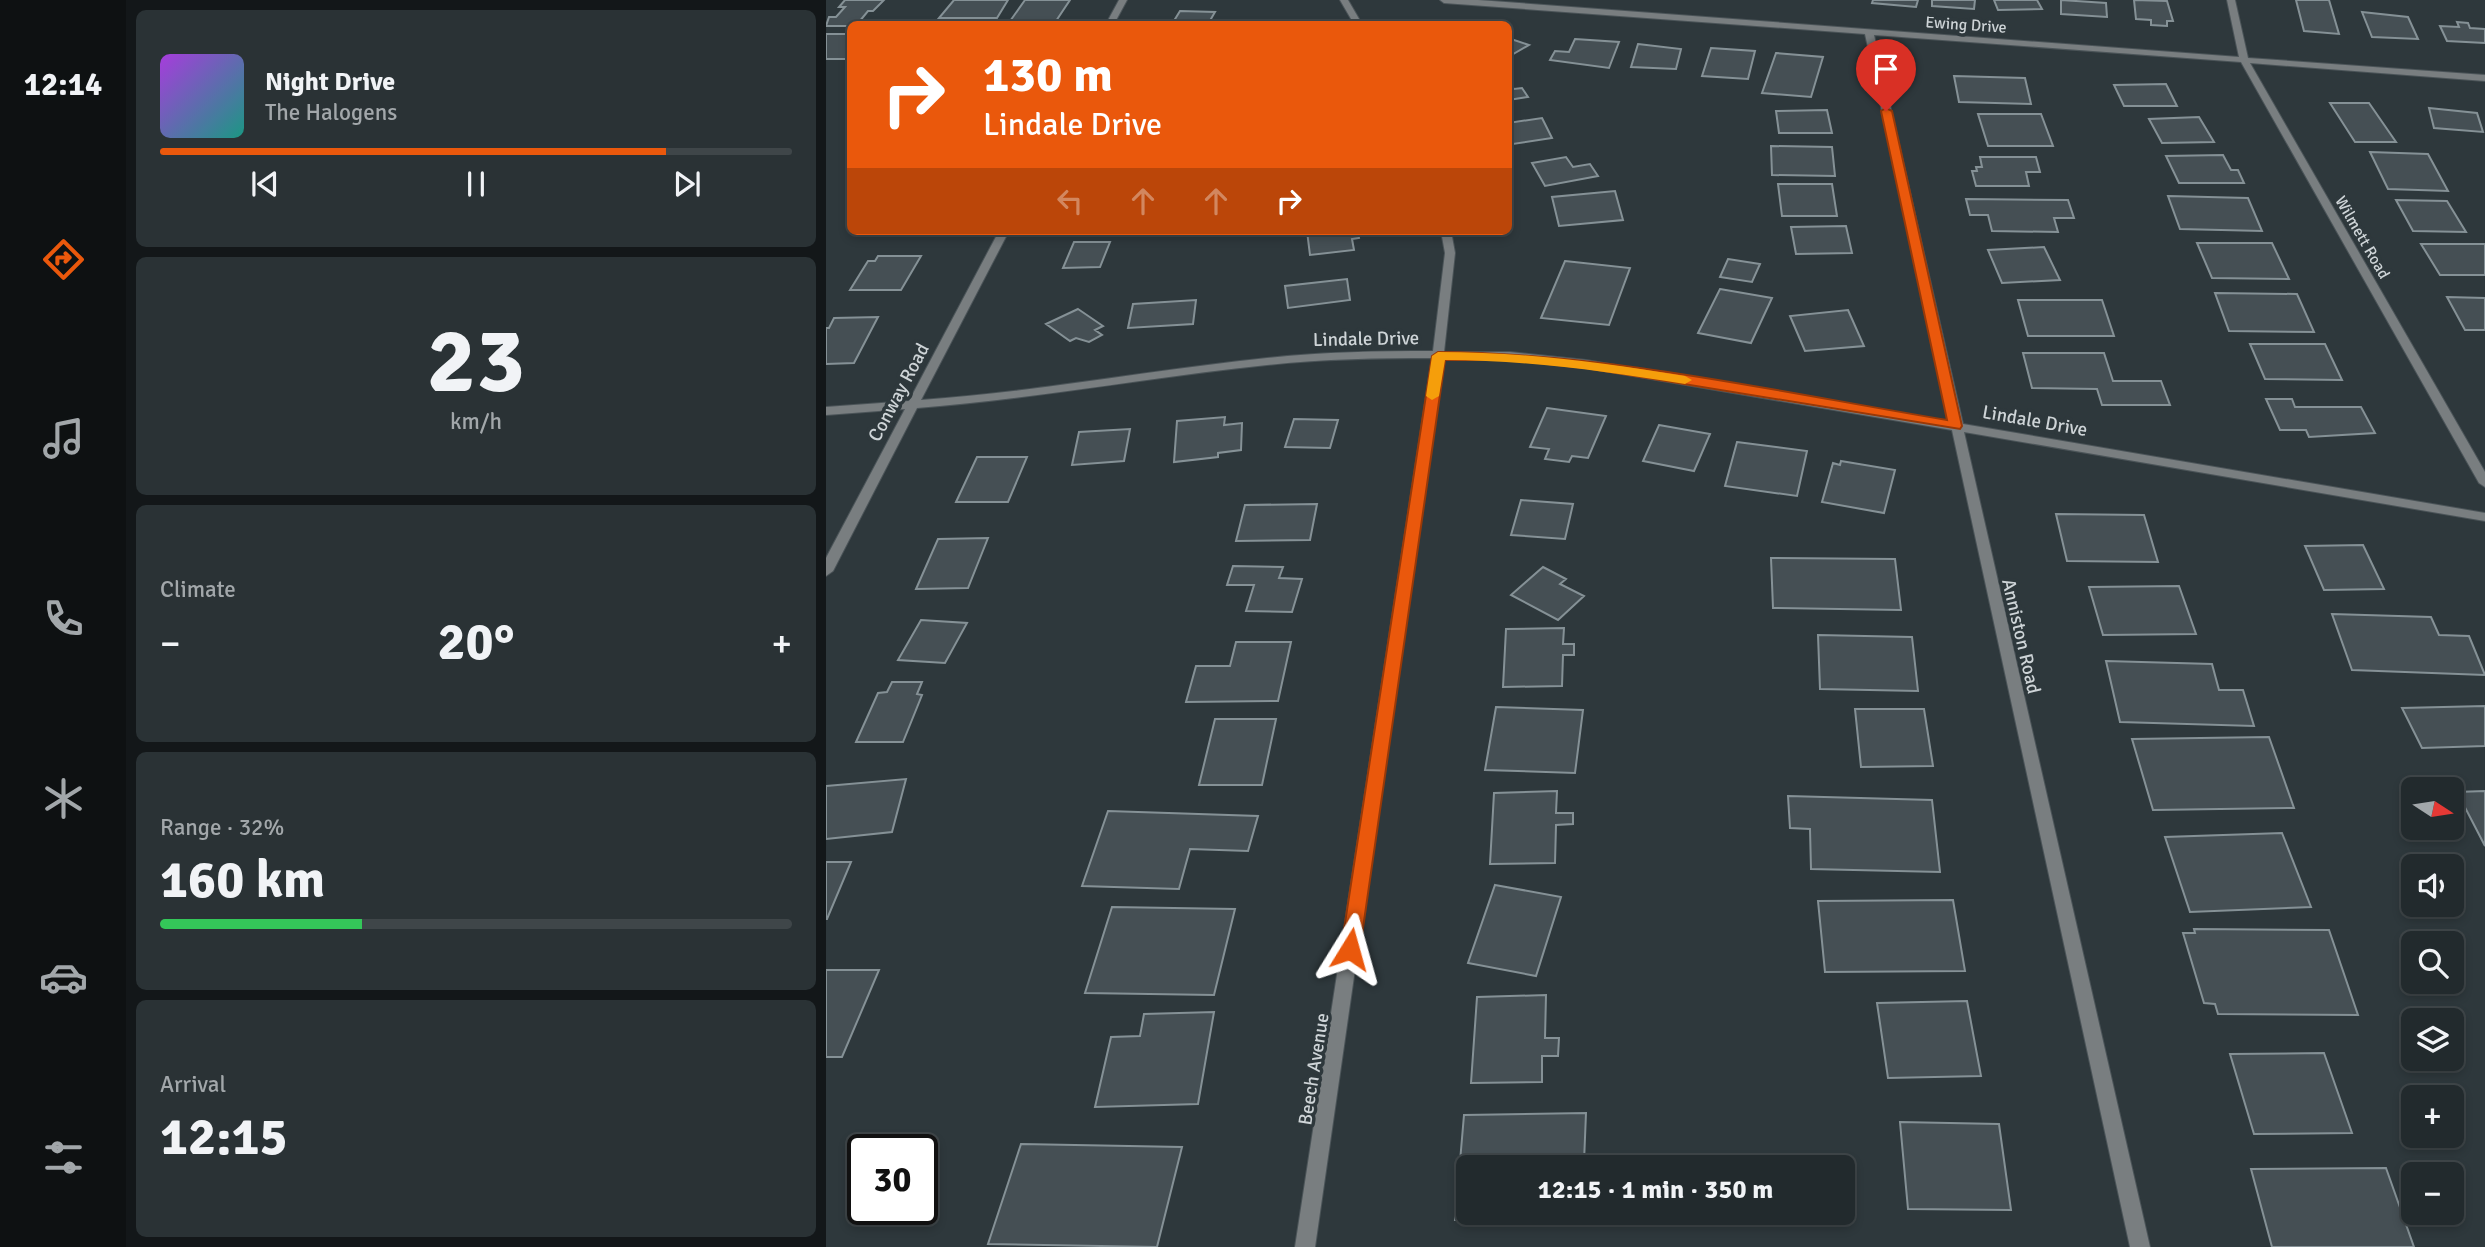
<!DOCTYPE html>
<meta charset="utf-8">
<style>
body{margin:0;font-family:Signika,sans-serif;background:#2a3235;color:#f1f3f6;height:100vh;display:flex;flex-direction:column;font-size:26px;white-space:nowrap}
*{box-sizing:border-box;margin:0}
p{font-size:23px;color:#a2a7aa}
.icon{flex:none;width:38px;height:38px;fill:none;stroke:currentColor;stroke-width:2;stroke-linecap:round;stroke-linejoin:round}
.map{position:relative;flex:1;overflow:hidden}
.panel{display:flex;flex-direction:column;gap:10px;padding:10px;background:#131719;width:700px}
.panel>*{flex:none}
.banner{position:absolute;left:21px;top:21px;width:665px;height:214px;border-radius:10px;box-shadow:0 4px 10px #0003,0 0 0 2px #3f4649;background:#ea580c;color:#fff;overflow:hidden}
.needle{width:46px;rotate:102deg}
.buttons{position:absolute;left:1575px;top:777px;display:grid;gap:14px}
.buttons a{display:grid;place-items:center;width:63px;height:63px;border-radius:10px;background:#222a2d;box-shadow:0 4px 10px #0003,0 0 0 2px #3f4649;font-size:35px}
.speed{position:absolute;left:21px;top:1134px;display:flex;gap:14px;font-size:35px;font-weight:700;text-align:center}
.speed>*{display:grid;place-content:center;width:91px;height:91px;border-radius:50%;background:#222a2d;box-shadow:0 4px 10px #0003,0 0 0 2px #3f4649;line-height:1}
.speed .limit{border:4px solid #111;border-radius:10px;background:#fff;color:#111}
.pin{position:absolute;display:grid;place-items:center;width:60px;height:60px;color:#fff;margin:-72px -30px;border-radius:50% 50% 50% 0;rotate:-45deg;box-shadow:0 0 7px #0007}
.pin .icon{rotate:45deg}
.me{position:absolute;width:77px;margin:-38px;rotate:8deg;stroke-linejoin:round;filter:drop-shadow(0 0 5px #0008)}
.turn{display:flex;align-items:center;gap:24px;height:147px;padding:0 21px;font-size:32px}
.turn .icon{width:91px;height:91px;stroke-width:2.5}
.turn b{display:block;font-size:49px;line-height:60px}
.lanes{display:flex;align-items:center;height:66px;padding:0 21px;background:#0003;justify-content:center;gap:35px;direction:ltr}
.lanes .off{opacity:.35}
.big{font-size:52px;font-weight:800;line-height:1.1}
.panel .widget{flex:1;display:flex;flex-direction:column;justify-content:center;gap:10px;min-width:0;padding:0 24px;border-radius:10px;background:#2a3235}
.panel .dial{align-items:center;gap:0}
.dial b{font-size:91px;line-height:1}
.song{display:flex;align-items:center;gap:21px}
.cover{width:84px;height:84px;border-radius:10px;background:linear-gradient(135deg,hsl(280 70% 55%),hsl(170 70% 35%))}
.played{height:7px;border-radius:4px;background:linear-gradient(90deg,#ea580c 80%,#3f4649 80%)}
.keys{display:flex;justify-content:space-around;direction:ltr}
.heat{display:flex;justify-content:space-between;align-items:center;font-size:38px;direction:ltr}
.charge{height:10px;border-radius:5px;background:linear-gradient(90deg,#34c759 32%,#3f4649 0)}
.trip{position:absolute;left:630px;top:1155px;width:399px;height:70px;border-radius:10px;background:#222a2d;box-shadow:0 4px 10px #0003,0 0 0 2px #3f4649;font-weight:800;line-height:70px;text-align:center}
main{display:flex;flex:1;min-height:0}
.tabs{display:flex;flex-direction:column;width:126px;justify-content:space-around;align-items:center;background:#0e1112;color:#a2a7aa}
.tabs .icon{width:49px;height:49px}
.tabs .on{color:#ea580c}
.tabs b{font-size:32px;color:#f1f3f6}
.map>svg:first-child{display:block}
.building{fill:#454f54;stroke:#859196;stroke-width:2}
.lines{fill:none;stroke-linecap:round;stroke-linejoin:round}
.street-casing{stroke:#4b5458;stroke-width:2}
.street{fill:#797e80;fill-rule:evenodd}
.route{fill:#ea580c;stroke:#983908;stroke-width:2}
.slow{fill:#f59e0b}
.labels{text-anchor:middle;stroke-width:7;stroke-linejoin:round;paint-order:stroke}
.far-street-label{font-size:16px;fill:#ced4d7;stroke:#2e383c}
.street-label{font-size:19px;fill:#ced4d7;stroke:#2e383c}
</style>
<main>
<nav class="tabs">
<b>12:14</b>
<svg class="icon on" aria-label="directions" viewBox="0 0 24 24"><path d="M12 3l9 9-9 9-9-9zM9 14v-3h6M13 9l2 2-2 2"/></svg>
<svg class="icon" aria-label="music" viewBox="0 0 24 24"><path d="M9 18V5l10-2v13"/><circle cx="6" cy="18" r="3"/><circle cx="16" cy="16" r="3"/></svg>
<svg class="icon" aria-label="phone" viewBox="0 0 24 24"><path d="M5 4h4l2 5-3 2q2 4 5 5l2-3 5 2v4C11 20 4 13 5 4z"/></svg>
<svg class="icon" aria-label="climate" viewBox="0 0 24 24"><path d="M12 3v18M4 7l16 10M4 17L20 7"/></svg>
<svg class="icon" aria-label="car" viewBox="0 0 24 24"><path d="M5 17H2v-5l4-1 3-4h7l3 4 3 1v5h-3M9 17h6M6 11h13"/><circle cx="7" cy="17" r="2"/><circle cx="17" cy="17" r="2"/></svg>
<svg class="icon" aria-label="filters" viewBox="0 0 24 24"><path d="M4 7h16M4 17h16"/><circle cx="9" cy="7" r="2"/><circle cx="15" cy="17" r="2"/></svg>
</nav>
<section class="panel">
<div class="widget">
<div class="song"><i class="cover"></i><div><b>Night Drive</b><p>The Halogens</p></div></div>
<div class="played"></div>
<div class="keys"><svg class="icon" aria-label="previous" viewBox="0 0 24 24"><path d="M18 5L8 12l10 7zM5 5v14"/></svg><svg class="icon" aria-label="pause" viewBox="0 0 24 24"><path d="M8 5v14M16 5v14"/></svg><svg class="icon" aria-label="next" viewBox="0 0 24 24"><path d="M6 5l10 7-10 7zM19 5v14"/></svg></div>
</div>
<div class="widget dial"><b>23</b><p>km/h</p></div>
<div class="widget"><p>Climate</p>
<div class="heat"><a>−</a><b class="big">20°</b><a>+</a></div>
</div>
<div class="widget"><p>Range · 32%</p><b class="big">160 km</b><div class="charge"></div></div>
<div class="widget"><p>Arrival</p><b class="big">12:15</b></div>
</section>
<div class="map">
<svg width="1659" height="1247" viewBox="0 0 1659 1247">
<rect width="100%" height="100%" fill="#2e383c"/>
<path class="building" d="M19 0H58L47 11H42L33 22 26 23 23 26H0L3 17H10L19 7H13Z
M128 0H182L171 18H113Z
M199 0H244L228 24H182Z
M1047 0H1092L1090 7 1046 3Z
M1106 0H1149L1148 9 1106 6Z
M1168 0H1211L1216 9 1172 10Z
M1235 0 1280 3 1281 17 1235 14Z
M1308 0 1341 1 1347 21H1341V26L1325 25V20L1310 19Z
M1470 0H1503L1513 34 1478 31Z
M354 11 389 12 382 24H346Z
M1536 12 1582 17 1592 39 1546 37Z
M1631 22 1642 23 1644 28 1659 29V43L1621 41 1614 26 1633 27Z
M0 34H24L23 59H0Z
M682 38 703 45 682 57Z
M749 39 793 42 783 68 724 60 729 51 743 52Z
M812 44 855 49 850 69 805 67Z
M885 48 929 51 922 79 876 76Z
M950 53 997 57 985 97 936 93Z
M1128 76 1199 78 1205 104 1133 102Z
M682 81 688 89 696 88 702 97 682 100Z
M1340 84 1351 106H1298L1288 85Z
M1504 103H1543L1570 142H1529Z
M1603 108 1651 113 1657 132 1608 128Z
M1001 110 1006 133H953L950 111Z
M1152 114H1215L1227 146H1162Z
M1373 117 1388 142 1336 143 1323 119Z
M716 118 726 138 687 144 682 135V123Z
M945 146 1006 147 1009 176 946 175Z
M1544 152 1602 154 1622 191 1562 189Z
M1397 155 1405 170H1412L1418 183H1353L1340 156Z
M740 157 747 167 764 164 772 176 719 186 706 163Z
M1154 157H1210L1214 172H1200L1203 186H1150L1146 171H1151L1150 167H1156Z
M952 184H1006L1011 216H956Z
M789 191 797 220 733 226 726 197Z
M1342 196 1422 198 1436 231 1354 229Z
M1140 199 1242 200 1248 218H1228L1232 232 1166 231 1162 215H1144Z
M1570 200 1621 201 1640 232 1587 231Z
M1020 226 1026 253 970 254 965 227Z
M34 231H110L108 235 32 236Z
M481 231 532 232 533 238 526 239 528 250 484 255Z
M248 242H284L274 267 237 268Z
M1371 243H1446L1463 279 1386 278Z
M1595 244H1659V275H1614Z
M1218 247 1234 280 1176 283 1162 250Z
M52 256H95L75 290H24L42 261H49Z
M902 259 934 264 926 282 894 277Z
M739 261 804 268 783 325 715 318Z
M521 279 524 300 462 308 459 286Z
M894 289 946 298 925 343 872 333Z
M1389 293 1471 294 1488 332 1403 331Z
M1621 297 1659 298V330H1639Z
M370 300 367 324 302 328 307 304Z
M1192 300H1276L1288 336H1202Z
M252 309 277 326 269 330 276 335 263 342 250 338 244 341 220 324Z
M1022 310 1038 346 979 351 964 316Z
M52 317 28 363 0 364V328H3L8 318Z
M1424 344H1499L1516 380 1439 379Z
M1197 353H1278L1287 381H1335L1344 405H1276L1271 389 1206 388Z
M1440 399H1466L1469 407H1535L1549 433 1483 437 1480 430H1454Z
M721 408 780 416 762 458 746 456 743 462 719 459 723 449 704 447Z
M399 417 398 425 416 423 415 450 392 453V457L348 462 351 421Z
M468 419 512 420 504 448 459 447Z
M833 425 884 434 868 471 817 461Z
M304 429 298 461 246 465 253 432Z
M911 442 981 451 971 496 899 486Z
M151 457H201L182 502H130Z
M1015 461 1069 470 1058 513 996 502 1007 463 1014 465Z
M695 500 747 504 739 539 685 535Z
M491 504 484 540 410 541 419 505Z
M1230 514 1318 515 1332 562 1241 561Z
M162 538 142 588 90 589 112 539Z
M1537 545 1558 589 1498 590 1479 546Z
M945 558 1069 559 1075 610 947 608Z
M407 566 457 567 453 578 476 579 466 612 420 611 428 585H401Z
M717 567 740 579 734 584 758 596 732 620 685 595Z
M1353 586 1370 634 1277 635 1263 587Z
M1506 614 1605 617 1613 635 1643 636 1659 675 1526 670Z
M95 620 141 623 119 663 72 660Z
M738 628 737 644H748V655H737L736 686 677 687 680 629Z
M992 635 1086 637 1092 691 994 689Z
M410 642H465L452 701 360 702 370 666H404Z
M1280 661 1386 664 1393 690H1417L1428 726 1294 722Z
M66 682H96L91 694 96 695 77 742H30L52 693 61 692Z
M1659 706V746L1596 748 1576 708Z
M670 707 757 710 749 773 659 770Z
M1029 709H1098L1107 766 1035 767Z
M389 719H450L436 785H373Z
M1443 737 1468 808 1327 810 1306 739Z
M80 779 66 832 0 839V786Z
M731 791 730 813H747V824L730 825 729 863 664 864 668 793Z
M1659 791V846L1631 792Z
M962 796 1106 800 1114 872 985 869 984 829 964 828Z
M282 811 432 816 422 851 364 849 353 889 256 886Z
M1456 833 1485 907 1364 912 1339 837Z
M0 862H25L1 919H0Z
M669 885 735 897 710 976 642 963Z
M1127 900 1139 971 999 972 992 901Z
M286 907 409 909 388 995 259 993Z
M1368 929 1503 930 1532 1015 1392 1014 1389 1004 1378 1003 1357 933H1369Z
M0 970H53L16 1057H0Z
M720 995 719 1038H733L732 1056H716V1082L645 1083 651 997Z
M1141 1001 1155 1076 1062 1078 1051 1003Z
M388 1012 372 1104 269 1107 285 1037 314 1036 318 1014Z
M1498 1053 1526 1133 1428 1134 1404 1054Z
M760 1113 758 1162H715L714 1167H642V1213H713L712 1219 629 1220 638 1115Z
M1074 1122 1173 1124 1185 1210 1082 1209Z
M195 1144 356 1147 331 1247 162 1244Z
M1560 1168 1588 1247H1446L1425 1169Z"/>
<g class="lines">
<g class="street-casing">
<path id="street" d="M293 0H301L288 24H280Z
M514 0H522L536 24H528Z
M614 0H652L1413 57 1401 0H1409L1422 58 1659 75V81L1424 63 1659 472V487L1653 483 1415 62 1048 35 1137 424 1659 513V521L1138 432 1324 1247H1304L1126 430 760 368 684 360 617 359 489 1247H469L606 358C551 358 496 359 441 365 324 377 209 399 91 408L7 571 0 576V558L79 409 0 415V407L83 401 173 231H183L95 400C211 392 325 370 441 358 496 352 551 351 607 351L619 253 615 231H625L629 253 618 352H684L760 360 1124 422 1039 34 618 3Z"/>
</g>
<use href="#street" class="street"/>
</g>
<path class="route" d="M1060 108 1066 111 1136 426 1134 429 760 368 684 360H619L534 949 531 954 524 957 517 954 515 949 606 356 612 352C783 353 953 392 1121 420L1055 111Z"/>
<path class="slow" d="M612 352C700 352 774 362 859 376L866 380 859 384C778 371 700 360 619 360L613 396 606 400 600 396 606 356Z"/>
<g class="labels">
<g class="far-street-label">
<text transform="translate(1140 24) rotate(4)" y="6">Ewing Drive</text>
<text transform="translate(1537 237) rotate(60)" y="6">Wilmett Road</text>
</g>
<g class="street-label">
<text transform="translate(540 338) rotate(-1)" y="7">Lindale Drive</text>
<text transform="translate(72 392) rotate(-62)" y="7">Conway Road</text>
<text transform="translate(1209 420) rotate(10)" y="7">Lindale Drive</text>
<text transform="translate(1196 636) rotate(77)" y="7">Anniston Road</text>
<text transform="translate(487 1069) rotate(-81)" y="7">Beech Avenue</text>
</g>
</g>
</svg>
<div class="buttons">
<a><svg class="needle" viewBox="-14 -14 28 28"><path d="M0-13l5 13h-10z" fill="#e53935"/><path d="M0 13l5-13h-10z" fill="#a2a7aa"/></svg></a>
<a><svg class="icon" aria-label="sound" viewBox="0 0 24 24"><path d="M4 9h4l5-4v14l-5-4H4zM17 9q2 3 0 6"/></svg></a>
<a><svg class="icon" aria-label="search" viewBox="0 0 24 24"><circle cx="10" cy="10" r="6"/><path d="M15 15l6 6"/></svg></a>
<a><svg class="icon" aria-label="layers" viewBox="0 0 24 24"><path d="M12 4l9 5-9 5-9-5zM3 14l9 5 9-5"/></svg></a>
<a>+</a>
<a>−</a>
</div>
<div class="speed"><div class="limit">30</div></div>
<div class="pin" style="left:1060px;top:111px;background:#d93025"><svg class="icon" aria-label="arrive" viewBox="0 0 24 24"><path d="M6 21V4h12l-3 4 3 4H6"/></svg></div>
<svg class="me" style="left:524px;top:949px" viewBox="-20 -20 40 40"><path d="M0-17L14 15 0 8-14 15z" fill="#ea580c" stroke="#fff" stroke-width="4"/></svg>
<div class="trip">12:15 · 1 min · 350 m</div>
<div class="banner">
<div class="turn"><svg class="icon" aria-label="right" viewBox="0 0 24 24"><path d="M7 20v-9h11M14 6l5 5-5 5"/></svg><div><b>130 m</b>Lindale Drive</div></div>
<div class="lanes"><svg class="icon off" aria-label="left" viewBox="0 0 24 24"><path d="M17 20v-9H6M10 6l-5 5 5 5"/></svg><svg class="icon off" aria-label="ahead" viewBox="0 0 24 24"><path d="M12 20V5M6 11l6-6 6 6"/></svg><svg class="icon off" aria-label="ahead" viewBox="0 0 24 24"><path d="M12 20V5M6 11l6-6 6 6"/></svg><svg class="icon" aria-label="right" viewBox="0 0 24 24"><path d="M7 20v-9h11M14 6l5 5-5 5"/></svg></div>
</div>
</div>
</main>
